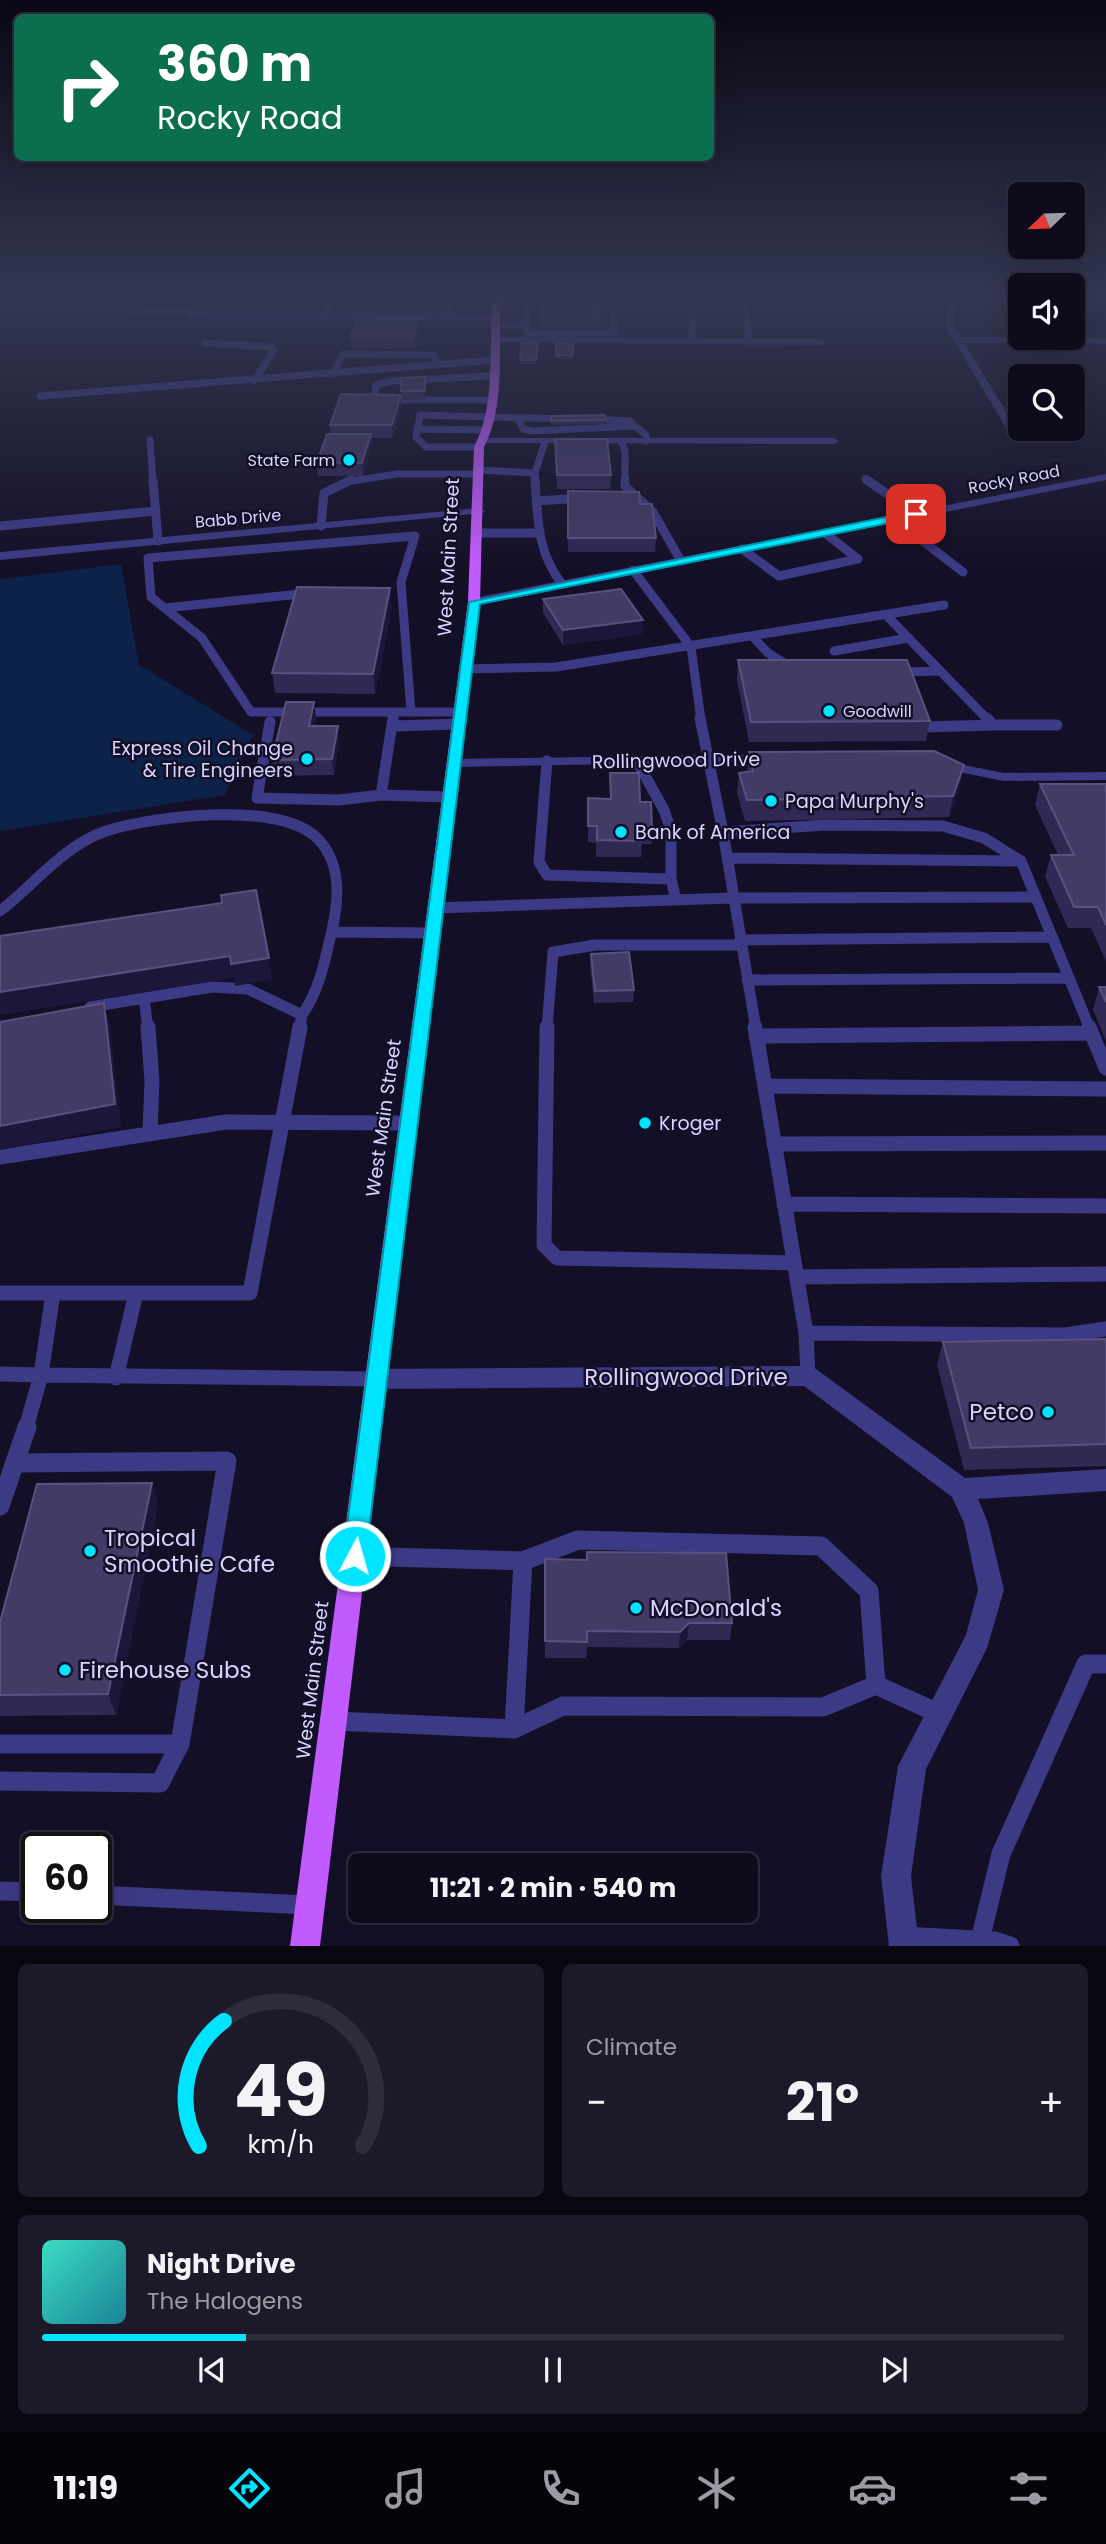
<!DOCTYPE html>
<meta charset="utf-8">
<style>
body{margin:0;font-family:Poppins,sans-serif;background:#1c1929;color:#f1f3f6;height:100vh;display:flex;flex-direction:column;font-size:26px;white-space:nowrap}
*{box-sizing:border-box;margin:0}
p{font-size:23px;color:#9b9ba3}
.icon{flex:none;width:38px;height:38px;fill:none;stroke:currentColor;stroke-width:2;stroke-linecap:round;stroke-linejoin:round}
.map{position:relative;height:1946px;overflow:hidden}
.side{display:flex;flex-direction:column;gap:18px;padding:18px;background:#08060f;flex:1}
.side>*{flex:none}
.top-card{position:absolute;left:14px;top:14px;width:700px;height:147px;border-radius:10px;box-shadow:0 7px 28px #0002,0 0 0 2px #2e2b3b;background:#0b6e4f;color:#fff;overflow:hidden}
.needle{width:46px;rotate:247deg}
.buttons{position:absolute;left:1008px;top:182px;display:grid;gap:14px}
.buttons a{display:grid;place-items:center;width:77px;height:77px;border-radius:10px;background:#0e0b1c;box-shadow:0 7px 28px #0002,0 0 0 2px #2e2b3b;font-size:35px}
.speed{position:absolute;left:21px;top:1832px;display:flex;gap:14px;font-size:35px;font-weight:700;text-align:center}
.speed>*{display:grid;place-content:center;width:91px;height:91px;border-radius:50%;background:#0e0b1c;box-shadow:0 7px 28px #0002,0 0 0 2px #2e2b3b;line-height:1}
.speed .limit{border:4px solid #111;border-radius:10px;background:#fff;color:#111}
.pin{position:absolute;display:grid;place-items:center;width:60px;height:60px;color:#fff;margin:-30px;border-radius:14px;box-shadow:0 4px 10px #0006}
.me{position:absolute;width:77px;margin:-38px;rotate:6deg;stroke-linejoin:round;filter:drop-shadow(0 0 5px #0008)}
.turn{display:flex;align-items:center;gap:24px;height:147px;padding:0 28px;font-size:32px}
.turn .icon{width:91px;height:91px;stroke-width:2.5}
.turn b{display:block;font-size:49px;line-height:60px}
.big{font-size:52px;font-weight:700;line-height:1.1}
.side .tile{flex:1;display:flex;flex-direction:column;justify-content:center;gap:10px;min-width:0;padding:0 24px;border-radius:10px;background:#1c1929}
.side .dial{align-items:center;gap:0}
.dial svg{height:182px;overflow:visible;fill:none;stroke:#2e2b3b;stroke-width:7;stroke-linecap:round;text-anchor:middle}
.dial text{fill:#f1f3f6;stroke:none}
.song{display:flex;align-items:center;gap:21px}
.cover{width:84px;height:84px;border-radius:10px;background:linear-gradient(135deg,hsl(170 70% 55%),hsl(190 70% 35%))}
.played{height:7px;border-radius:4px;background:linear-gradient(90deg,#00e5ff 20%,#2e2b3b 20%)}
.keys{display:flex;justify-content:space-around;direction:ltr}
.heat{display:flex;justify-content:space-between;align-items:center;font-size:38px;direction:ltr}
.side .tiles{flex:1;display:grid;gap:18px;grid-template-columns:1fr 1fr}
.tile:last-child{grid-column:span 2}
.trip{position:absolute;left:348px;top:1853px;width:410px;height:70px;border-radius:10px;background:#0e0b1c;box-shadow:0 7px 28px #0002,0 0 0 2px #2e2b3b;font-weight:700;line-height:70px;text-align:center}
.dock{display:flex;height:112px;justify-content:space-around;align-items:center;background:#06040b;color:#9b9ba3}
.dock .icon{width:49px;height:49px}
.dock .on{color:#00e5ff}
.dock b{font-size:32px;color:#f1f3f6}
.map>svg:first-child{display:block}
.water{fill:#0c2248}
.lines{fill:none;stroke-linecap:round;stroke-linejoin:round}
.lane-far4{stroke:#3d3a85;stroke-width:7}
.lane-far3{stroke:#3d3a85;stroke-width:9}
.lane-far2{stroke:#3d3a85;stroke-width:11}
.lane-far1{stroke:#3d3a85;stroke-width:15}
.lane{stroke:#3d3a85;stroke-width:19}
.street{fill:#3d3a85;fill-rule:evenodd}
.primary{fill:#c25bff;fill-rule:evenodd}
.wall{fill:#312854}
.shaded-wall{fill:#1d163a}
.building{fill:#433a66;stroke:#5a527e;stroke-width:2}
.route{fill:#00e5ff;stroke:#0095a6;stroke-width:2}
.poi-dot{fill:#00e5ff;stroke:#130f26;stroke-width:2.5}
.labels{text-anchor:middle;stroke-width:5;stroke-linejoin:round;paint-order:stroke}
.far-poi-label{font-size:16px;fill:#d9d4ff;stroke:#130f26;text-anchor:end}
.far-street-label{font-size:16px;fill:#d9d4ff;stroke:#130f26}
.street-label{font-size:19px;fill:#d9d4ff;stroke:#130f26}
.poi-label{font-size:19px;fill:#d9d4ff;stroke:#130f26;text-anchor:start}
.near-street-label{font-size:23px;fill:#d9d4ff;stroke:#130f26}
.near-poi-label{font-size:23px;fill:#d9d4ff;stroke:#130f26;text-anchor:start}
</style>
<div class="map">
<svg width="1106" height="1946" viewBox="0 0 1106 1946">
<rect width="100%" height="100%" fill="#130f26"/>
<path class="water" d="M121 564 139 665 253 735 225 795 0 831V579Z"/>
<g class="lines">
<path class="lane-far4" d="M125 298 121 306 129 310 194 311
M203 298 192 315 494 317
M745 298 749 341
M529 302 555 303
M584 303H595L613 311 615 340
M449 311 450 298
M323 317 332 298
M495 325H525L529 302H497
M525 325 528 333H552L551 339
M552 333H615
M692 340 693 298
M205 343 271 347 274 350 254 381
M333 374 343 354 433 355 438 365
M40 396 494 360
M490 400H374L376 385 393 381 491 376
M519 421 523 429 533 431 635 426 630 421 590 419
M635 426 646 435 647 441
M417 429 485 430
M150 440 153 482
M621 441 625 451V482
M479 447H426L416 437 420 415 568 419
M479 470 535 473
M865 479 870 482
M345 482 397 474H479
M536 482 535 473 545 441"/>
<path class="lane-far3" d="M153 480 158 541
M535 480C538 520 537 552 562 584
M625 480V486L653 512 681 561
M867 480 916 514
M537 501 582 498
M894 519 963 572
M0 526 156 511
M321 526 324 493 351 480
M478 533H539
M415 536 401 582 411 712H251L202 638 151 597 148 558Z
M742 549 779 576 858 559 825 533
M633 570 691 647 701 720
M165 608 310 593
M886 615 988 720
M753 637 768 653 791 667
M834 651 909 638
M466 669 556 667 944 605
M901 672 940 671
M411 712H461
M393 720 394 712"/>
<path class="lane-far2" d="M393 718 381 795 450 797
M700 718 723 832
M987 718 993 725H1057
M270 722 257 798 339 800 381 795
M392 726 459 724
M926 727 993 725
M547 761 539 862 547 875 671 879 676 900
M637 761 664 810 671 830V879
M729 858 1019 861
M436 908 733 898 1036 897
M0 911C35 884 63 846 106 831 154 816 280 800 318 839 342 864 339 900 332 930 325 960 320 989 302 1015
M332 932 433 933
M740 940 1051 937
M747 980 1068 978
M144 998 148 1029
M90 1007 212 987 248 989 302 1015 299 1029
M547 1029 553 952 595 945H741
M756 1029 723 832 825 825 943 826 984 838 1021 861 1090 1029"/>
<path class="lane-far1" d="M148 1027 152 1081 150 1132
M547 1027 544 1245 557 1258 794 1263
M755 1027 806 1333 808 1376
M1089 1027 1106 1068
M756 1036 1091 1033
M765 1086 1106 1089
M774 1144 1106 1143
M0 1157 226 1122 408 1123
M784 1204 1106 1206
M797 1277 1106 1274
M0 1293H250L300 1027
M806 1333 1065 1335 1106 1329
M0 1374 41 1375 53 1293
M116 1378 136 1293
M26 1428 41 1375 374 1379"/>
<path class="lane" d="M0 1506 27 1427
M355 1556 523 1561 578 1540 821 1546 869 1591 876 1685
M334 1721 514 1729 563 1706 823 1707 876 1685 940 1714
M514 1729 523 1561
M0 1744H180
M0 1781 160 1783 180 1744 227 1461 17 1463
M0 1891 37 1892
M96 1895 309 1905
M903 1936 995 1941 1010 1946
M980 1940 1001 1854 1086 1664H1106"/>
<path class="street" d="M948 298H956L953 325 961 337 1106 338V344L964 343 1015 426 1006 428 945 325Z
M493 337 822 339 826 342 822 345 496 342Z
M485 438H834L839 441 834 444 481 443V439Z
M1106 474V480L474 606 468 602 474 598Z
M479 508 485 511 483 513 0 560V552Z
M772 754 779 758 777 761 454 767 447 763 454 759Z
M943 761 1004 773 1106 772V780L1004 781 938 768V762Z
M808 1366 816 1369 965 1478 1106 1469V1491L978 1499 988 1523 1004 1590 987 1648 926 1769 911 1876 919 1946H889L881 1876 898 1766 966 1635 978 1590 964 1523 952 1497 804 1386 374 1389 366 1386 363 1379 366 1372 374 1369Z"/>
<path class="primary" d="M493 298H501C497 345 507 404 484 447L480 602 320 1946H290L468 602 474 447C497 404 488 345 493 298Z"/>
</g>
<path class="wall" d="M368 298H436V302L434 312 366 311 365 304Z
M541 298H584V299H567V301L600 316V327H542Z
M419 330 415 348H352L351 336Z
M538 343 536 364H520V360Z
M556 344H573V359H556Z
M425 377V399L401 400V391Z
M401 395V407L393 438H372V447L363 476H318L317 462 331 434 330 425Z
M551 420H606V424L551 425Z
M555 452 611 475 610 489H557Z
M568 491 640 504 656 538 655 552H568Z
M543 599 642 634 563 645 543 613Z
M392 607 375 694 275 693 272 673Z
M738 660 930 721 926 741 749 742 737 680Z
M314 702 316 718 314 726 339 742 334 775 274 776 272 760Z
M749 752 960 786 949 817 745 821 737 793 739 773 747 772Z
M610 773 640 802 652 827V844H642L641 857H596V843L588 842V798L610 799Z
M1040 784H1106V961L1091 928H1068L1045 877 1051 855H1058L1035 805Z
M591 954 634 990 633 1002 594 1003 590 965Z
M1099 987H1106V1041L1093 1010Z
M1106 1339V1466L964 1470 937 1365 943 1342Z
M158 1505 116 1715 0 1716V1622Z
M545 1559 732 1623 730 1640H687L679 1648 587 1647 586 1658H545Z"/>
<path class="shaded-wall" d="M435 298 436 302 434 312 433 304Z
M418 319 419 330 415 348 414 336Z
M401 395V407L393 438 392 425Z
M371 434 372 447 363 476 362 463Z
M390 588 392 607 375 694 373 674Z
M643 620 642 634 563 645V630Z
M314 702 316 718 311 742 309 726Z
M338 726 339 742 334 775 332 759Z
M964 765 960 786 949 817 953 796Z
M230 956 269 958 272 980 235 986 234 978 0 1015V992Z
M104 1003 110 1026 121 1127 0 1150V1126Z
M152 1483 158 1505 116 1715 108 1694Z
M689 1623 687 1640 679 1648 680 1632Z"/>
<path class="building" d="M368 298H435L433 304H365Z
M541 298H567V301H598L600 316H542Z
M358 318 418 319 414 336H351Z
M522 343H538L536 360H520Z
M556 344H573V355H556Z
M425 377V391H401V378Z
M341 394 401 395 392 425H330Z
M605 415 606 420 551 421V416Z
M327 434H371L362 463 317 462Z
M555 439H607L611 475H557Z
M568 491 639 492 640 504H652L656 538H568Z
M297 587 390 588 373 674 272 673Z
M621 589 643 620 563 630 543 599Z
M738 660H907L930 721 751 722Z
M286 702H314L309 726H338L332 759 272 760Z
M934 751 964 765 953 796 747 800 739 773 753 771 749 752Z
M610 773H639L640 802H651L652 827H642V841L597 840V826H588V798L611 799Z
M1040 784H1106V925L1098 907H1074L1051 855H1074Z
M256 890 269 958 231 964 230 956 0 992V936L222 903 221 895Z
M629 952 634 990 595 991 591 954Z
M1099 987H1106V1002Z
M104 1003 115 1104 0 1126V1022Z
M1106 1339V1444L971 1448 943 1342Z
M152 1483 108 1694 0 1695V1622L37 1484Z
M587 1552 726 1553 732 1623H689L680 1632 587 1631V1642L545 1641V1559L587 1560Z"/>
<linearGradient id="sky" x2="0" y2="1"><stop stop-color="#0a0815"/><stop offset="0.52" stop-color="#333752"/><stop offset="1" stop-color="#333752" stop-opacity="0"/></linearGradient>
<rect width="1106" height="570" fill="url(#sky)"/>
<path class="route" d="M916 511 920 512V517L480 604 366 1556 363 1563 355 1567 346 1563 343 1556 469 602Z"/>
<g class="poi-dot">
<circle cx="349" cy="460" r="7"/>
<circle cx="829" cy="711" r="7"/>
<circle cx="307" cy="759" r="7"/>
<circle cx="771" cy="801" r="7"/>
<circle cx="621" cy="832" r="7"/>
<circle cx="645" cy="1123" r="7"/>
<circle cx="1048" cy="1412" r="7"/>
<circle cx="90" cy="1551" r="7"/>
<circle cx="636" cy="1608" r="7"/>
<circle cx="65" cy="1670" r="7"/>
</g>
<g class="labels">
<g class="far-poi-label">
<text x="335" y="466">State Farm</text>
<text x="843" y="717" text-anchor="start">Goodwill</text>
</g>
<g class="far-street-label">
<text transform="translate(1014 479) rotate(-11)" y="6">Rocky Road</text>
<text transform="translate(238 518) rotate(-5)" y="6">Babb Drive</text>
</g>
<g class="street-label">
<text transform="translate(448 557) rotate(-87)" y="7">West Main Street</text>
<text transform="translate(676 760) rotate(-1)" y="7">Rollingwood Drive</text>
<text transform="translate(383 1118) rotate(-82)" y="7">West Main Street</text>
<text transform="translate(312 1680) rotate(-83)" y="7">West Main Street</text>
</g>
<g class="poi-label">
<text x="293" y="755" text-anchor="end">Express Oil Change<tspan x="293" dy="22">&amp; Tire Engineers</tspan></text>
<text x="785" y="808">Papa Murphy's</text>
<text x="635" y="839">Bank of America</text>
<text x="659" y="1130">Kroger</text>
</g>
<g class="near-street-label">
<text x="686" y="1385">Rollingwood Drive</text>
</g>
<g class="near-poi-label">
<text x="1034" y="1420" text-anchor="end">Petco</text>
<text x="104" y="1546">Tropical<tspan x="104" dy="26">Smoothie Cafe</tspan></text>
<text x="650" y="1616">McDonald's</text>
<text x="79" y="1678">Firehouse Subs</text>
</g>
</g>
</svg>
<div class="buttons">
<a><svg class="needle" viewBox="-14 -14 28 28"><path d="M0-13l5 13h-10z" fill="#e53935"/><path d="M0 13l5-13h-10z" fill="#9b9ba3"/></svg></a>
<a><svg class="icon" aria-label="sound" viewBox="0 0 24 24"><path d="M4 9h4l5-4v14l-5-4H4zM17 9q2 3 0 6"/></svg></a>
<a><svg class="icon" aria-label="search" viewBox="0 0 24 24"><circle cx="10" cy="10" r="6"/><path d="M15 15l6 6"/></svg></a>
</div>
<div class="speed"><div class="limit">60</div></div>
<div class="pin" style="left:916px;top:514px;background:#d93025"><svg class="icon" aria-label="arrive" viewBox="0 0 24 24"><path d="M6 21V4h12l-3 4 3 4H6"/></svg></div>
<svg class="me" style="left:355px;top:1556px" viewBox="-20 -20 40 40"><circle r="17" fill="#00e5ff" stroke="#fff" stroke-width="3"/><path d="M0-11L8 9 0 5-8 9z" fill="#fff"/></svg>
<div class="trip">11:21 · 2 min · 540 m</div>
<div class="top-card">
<div class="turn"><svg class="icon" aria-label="right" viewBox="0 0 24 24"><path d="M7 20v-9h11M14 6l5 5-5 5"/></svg><div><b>360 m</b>Rocky Road</div></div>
</div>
</div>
<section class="side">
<div class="tiles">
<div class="tile dial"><svg viewBox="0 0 100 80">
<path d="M14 69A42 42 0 1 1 86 69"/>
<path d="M14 69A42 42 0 0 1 25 14" stroke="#00e5ff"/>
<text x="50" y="56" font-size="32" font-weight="700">49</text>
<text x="50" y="72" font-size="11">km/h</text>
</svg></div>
<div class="tile"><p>Climate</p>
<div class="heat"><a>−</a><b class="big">21°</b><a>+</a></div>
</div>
<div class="tile">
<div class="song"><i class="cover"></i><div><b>Night Drive</b><p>The Halogens</p></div></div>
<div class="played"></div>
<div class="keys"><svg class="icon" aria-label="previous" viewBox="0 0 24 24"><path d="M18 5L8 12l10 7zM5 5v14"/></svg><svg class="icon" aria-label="pause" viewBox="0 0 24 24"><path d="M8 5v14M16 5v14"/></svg><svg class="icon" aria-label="next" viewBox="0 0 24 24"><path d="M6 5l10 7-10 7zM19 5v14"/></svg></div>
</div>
</div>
</section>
<nav class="dock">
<b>11:19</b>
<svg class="icon on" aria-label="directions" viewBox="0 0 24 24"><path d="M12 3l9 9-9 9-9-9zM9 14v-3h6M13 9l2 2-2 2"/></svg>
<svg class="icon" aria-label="music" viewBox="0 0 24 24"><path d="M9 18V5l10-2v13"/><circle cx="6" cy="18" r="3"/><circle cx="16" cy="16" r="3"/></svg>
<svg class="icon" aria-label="phone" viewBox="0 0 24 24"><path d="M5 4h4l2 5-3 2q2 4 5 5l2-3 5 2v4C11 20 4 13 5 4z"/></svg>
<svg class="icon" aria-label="climate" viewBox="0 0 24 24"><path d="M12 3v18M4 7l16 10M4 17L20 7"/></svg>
<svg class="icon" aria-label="car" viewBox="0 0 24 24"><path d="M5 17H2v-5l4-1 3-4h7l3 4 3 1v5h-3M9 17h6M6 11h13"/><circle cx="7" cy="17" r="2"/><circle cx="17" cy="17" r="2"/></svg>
<svg class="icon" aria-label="filters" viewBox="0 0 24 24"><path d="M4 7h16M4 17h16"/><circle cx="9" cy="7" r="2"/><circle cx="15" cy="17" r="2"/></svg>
</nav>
